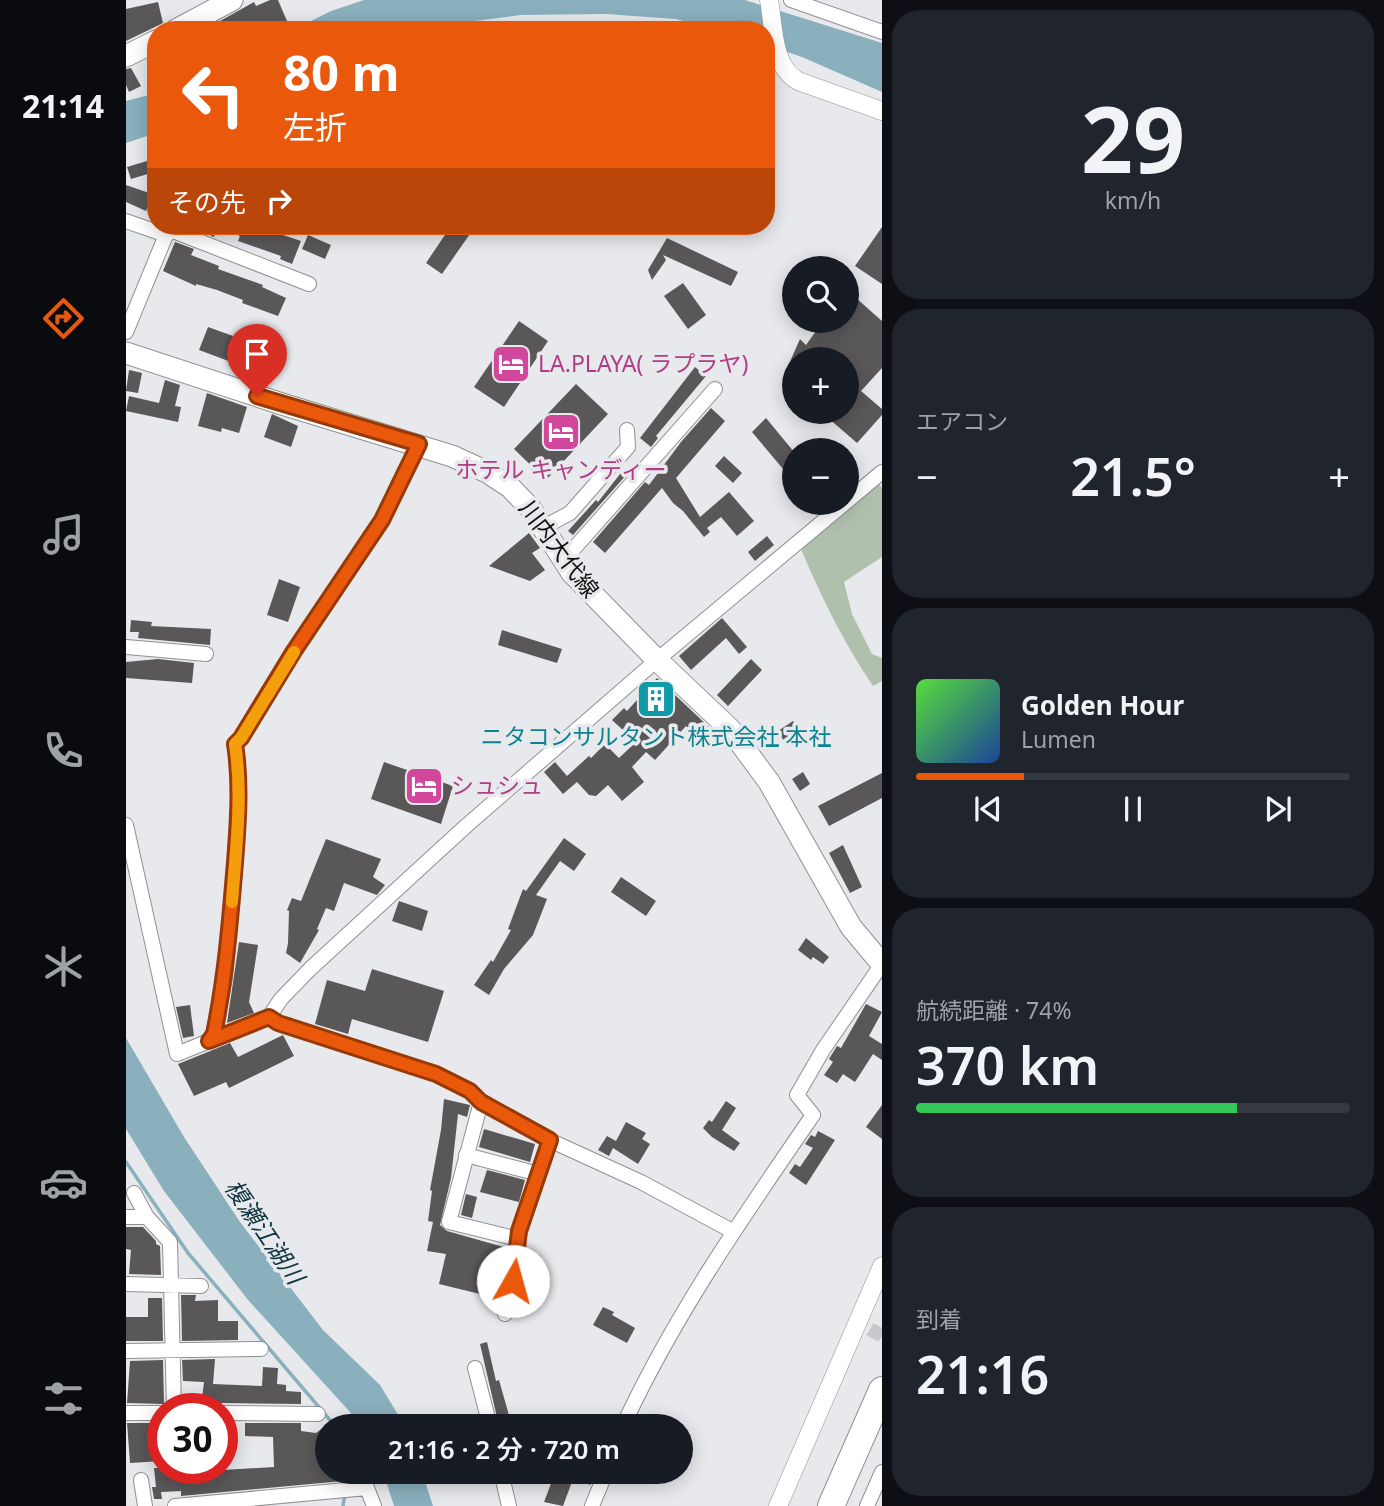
<!DOCTYPE html>
<html lang="ja">
<meta charset="utf-8">
<style>
body{margin:0;font-family:"Noto Sans","Noto Sans JP",sans-serif;background:#20242c;color:#f1f3f6;height:100vh;display:flex;flex-direction:column;font-size:26px;white-space:nowrap}
*{box-sizing:border-box;margin:0}
p{font-size:23px;color:#9ea1a6}
.icon{flex:none;width:38px;height:38px;fill:none;stroke:currentColor;stroke-width:2;stroke-linecap:round;stroke-linejoin:round}
.map{position:relative;flex:1;overflow:hidden}
.sheet{display:flex;flex-direction:column;gap:10px;padding:10px;background:#0d0f14;width:502px}
.sheet>*{flex:none}
.top-card{position:absolute;left:21px;top:21px;width:628px;height:214px;border-radius:28px;box-shadow:0 4px 18px #0003;background:#ea580c;color:#fff;overflow:hidden}
.buttons{position:absolute;left:656px;top:256px;display:grid;gap:14px}
.buttons a{display:grid;place-items:center;width:77px;height:77px;border-radius:50%;background:#171b24;box-shadow:0 4px 18px #0003;font-size:35px}
.speed{position:absolute;left:21px;top:1393px;display:flex;gap:14px;font-size:35px;font-weight:700;text-align:center}
.speed>*{display:grid;place-content:center;width:91px;height:91px;border-radius:50%;background:#171b24;box-shadow:0 4px 18px #0003;line-height:1}
.speed .limit{border:10px solid #d22;background:#fff;color:#111}
.pin{position:absolute;display:grid;place-items:center;width:60px;height:60px;color:#fff;margin:-72px -30px;border-radius:50% 50% 50% 0;rotate:-45deg;box-shadow:0 0 7px #0007}
.pin .icon{rotate:45deg}
.me{position:absolute;width:77px;margin:-38px;rotate:7deg;stroke-linejoin:round;filter:drop-shadow(0 0 5px #0008)}
.turn{display:flex;align-items:center;gap:24px;height:147px;padding:0 21px;font-size:32px}
.turn .icon{width:91px;height:91px;stroke-width:2.5}
.turn b{display:block;font-size:49px;line-height:60px}
.then{display:flex;align-items:center;height:66px;padding:0 21px;background:#0003;gap:14px;font-size:26px}
.big{font-size:52px;font-weight:600;line-height:1.1}
.sheet .widget{flex:1;display:flex;flex-direction:column;justify-content:center;gap:10px;min-width:0;padding:0 24px;border-radius:28px;background:#20242c}
.sheet .dial{align-items:center;gap:0}
.dial b{font-size:91px;line-height:1}
.song{display:flex;align-items:center;gap:21px}
.cover{width:84px;height:84px;border-radius:10px;background:linear-gradient(135deg,hsl(110 70% 55%),hsl(220 70% 35%))}
.played{height:7px;border-radius:4px;background:linear-gradient(90deg,#ea580c 25%,#363941 25%)}
.keys{display:flex;justify-content:space-around;direction:ltr}
.heat{display:flex;justify-content:space-between;align-items:center;font-size:38px;direction:ltr}
.charge{height:10px;border-radius:5px;background:linear-gradient(90deg,#34c759 74%,#363941 0)}
.trip{position:absolute;left:189px;top:1414px;width:378px;height:70px;border-radius:35px;background:#171b24;box-shadow:0 4px 18px #0003;font-weight:600;line-height:70px;text-align:center}
main{display:flex;flex:1;min-height:0}
.tabs{display:flex;flex-direction:column;width:126px;justify-content:space-around;align-items:center;background:#090b0e;color:#9ea1a6}
.tabs .icon{width:49px;height:49px}
.tabs .current{color:#ea580c}
.tabs b{font-size:32px;color:#f1f3f6}
.map>svg:first-child{display:block}
.green{fill:#afc0ad}
.water{fill:#8ab0bd}
.lines{fill:none;stroke-linecap:round;stroke-linejoin:round}
.stream{stroke:#8ab0bd;stroke-width:3.5}
.building{fill:#5a5759}
.minor-tunnel{stroke:#c8c9cb;stroke-width:14;stroke-dasharray:14 7;stroke-linecap:butt}
.minor-casing{stroke:#8f9092;stroke-width:16}
.tertiary-casing{stroke:#8f9092;stroke-width:19}
.secondary-casing{stroke:#8f9092;stroke-width:23}
.motorway-casing{stroke:#8f9092;stroke-width:28}
.minor{stroke:#fff;stroke-width:14}
.tertiary{stroke:#fff;stroke-width:18}
.secondary{stroke:#fff;stroke-width:21}
.motorway{stroke:#fff;stroke-width:26}
.route-casing{stroke:#983908;stroke-width:18}
.route{stroke:#ea580c;stroke-width:12}
.slow{stroke:#f59e0b;stroke-width:12}
.labels{text-anchor:middle;stroke-width:7;stroke-linejoin:round;paint-order:stroke}
.hotel-label{font-size:23px;fill:#b23c85;stroke:#e8e9ec;text-anchor:start}
.street-label{font-size:23px;fill:#101111;stroke:#e8e9ec}
.culture-label{font-size:23px;fill:#0d838f;stroke:#e8e9ec}
.water-label{font-size:24px;font-style:italic;fill:#103540;stroke:#e8e9ec}
</style>
<main>
<nav class="tabs">
<b>21:14</b>
<svg class="icon current" aria-label="directions" viewBox="0 0 24 24"><path d="M12 3l9 9-9 9-9-9zM9 14v-3h6M13 9l2 2-2 2"/></svg>
<svg class="icon" aria-label="music" viewBox="0 0 24 24"><path d="M9 18V5l10-2v13"/><circle cx="6" cy="18" r="3"/><circle cx="16" cy="16" r="3"/></svg>
<svg class="icon" aria-label="phone" viewBox="0 0 24 24"><path d="M5 4h4l2 5-3 2q2 4 5 5l2-3 5 2v4C11 20 4 13 5 4z"/></svg>
<svg class="icon" aria-label="climate" viewBox="0 0 24 24"><path d="M12 3v18M4 7l16 10M4 17L20 7"/></svg>
<svg class="icon" aria-label="car" viewBox="0 0 24 24"><path d="M5 17H2v-5l4-1 3-4h7l3 4 3 1v5h-3M9 17h6M6 11h13"/><circle cx="7" cy="17" r="2"/><circle cx="17" cy="17" r="2"/></svg>
<svg class="icon" aria-label="filters" viewBox="0 0 24 24"><path d="M4 7h16M4 17h16"/><circle cx="9" cy="7" r="2"/><circle cx="15" cy="17" r="2"/></svg>
</nav>
<div class="map">
<svg width="756" height="1506" viewBox="0 0 756 1506">
<rect width="100%" height="100%" fill="#e8e9ec"/>
<path class="green" d="M753 484 756 488V557L718 582 726 614 746 654 756 658V681L747 686C717 642 695 596 674 547Z"/>
<path class="water" d="M238 0H619L756 43V92L676 57 641 45 640 30H592L550 19 480 14 395 15 317 25 300 30H167L205 11Z
M30 93V133L0 143V101Z
M0 1038 58 1137 114 1222 197 1330 254 1385 279 1426H233L224 1412 122 1300 38 1191 0 1129Z
M257 1472H296L307 1506H268Z"/>
<g class="lines">
<path class="stream" d="M0 1162 62 1253 209 1426
M220 1487 222 1472
M217 1506 219 1494"/>
</g>
<path class="building" d="M144 0H152L161 21 146 27 145 24 132 30H78L128 2 130 6Z
M32 2 37 23 0 41V9Z
M5 68 15 86 3 92 0 85V69Z
M21 161 25 173 5 179 1 167Z
M0 185 26 194 20 211 0 202Z
M63 226H161L157 235 175 241 166 264 154 259 155 256 112 241 114 236 91 228 88 237Z
M325 226H338L346 231 316 274 300 263Z
M756 227V284L729 266Z
M182 235 205 245 199 259 176 249Z
M541 238 612 272 605 286 537 255 540 260 526 280 522 270Z
M49 242 68 249 65 255 93 266 92 269 137 285 136 287 160 298 152 316 116 303 117 300 91 290 70 284V286L37 271Z
M557 283 580 315 562 329 538 296Z
M721 290 756 321V368L735 391 756 409V415L731 443 694 411H721V359H668V391L658 375 674 339 680 345 698 320H721Z
M393 321 422 341 378 407 348 387Z
M82 327 132 345 124 369 73 350Z
M569 367 580 376 530 436 532 438 525 447 514 438Z
M3 370 16 373 12 393 0 391Z
M39 380 54 385 49 406 55 407 52 422 0 411 3 396 33 403Z
M450 384 482 414 420 480 388 449Z
M81 393 121 407 113 433 96 428 95 432 72 426Z
M585 408 599 421 550 478 574 517 603 492 628 521 611 536 595 517 581 528 584 532 578 537 557 511 547 503 536 488 479 553 467 542 519 482 523 485 555 442Z
M146 414 172 426 165 447 138 437Z
M640 418 668 452V482L626 432Z
M598 456 616 473 607 483 589 466Z
M498 469 502 473 447 535 442 531 470 500 472 502Z
M403 533 414 548 406 553 419 570 404 581 363 566Z
M641 536 648 545 629 561 622 552Z
M153 579 174 587 162 622 141 615Z
M596 618 621 647 613 654 600 638 565 670 553 656Z
M5 620 26 622 25 626 85 629 84 645 12 638 13 632H4Z
M376 630 436 649 431 663 372 645Z
M32 659 68 663 66 683 0 678V662Z
M625 659 636 670 602 706 591 695Z
M531 678 584 728 574 738 560 726 529 760 520 752 506 767 518 782 496 801 482 785 470 796 463 795 451 782 437 794 418 772 429 762 441 776 463 756 465 758 479 744 493 758 510 742 486 720 498 708 501 711Z
M667 721 674 733 659 743 652 731Z
M258 762 327 786 315 824 245 799Z
M677 772 684 784 674 791 666 779Z
M756 773V798L703 826 692 806Z
M438 838 460 854 448 871 434 861 410 895 421 899 407 935 378 969 363 995 348 985 365 960 367 962 385 930 382 929 397 889 400 891Z
M200 839 255 859 247 877 259 885 251 895 218 883 208 911 200 908 191 929 193 930 174 963 160 953 162 943 163 911 161 910 166 898 175 901Z
M717 845 736 887 724 893 703 853Z
M495 877 530 901 520 916 485 892Z
M273 901 302 911 296 931 266 921Z
M680 938 703 957 697 964 687 957 685 960 672 950Z
M113 942 132 945 123 1002 128 1013 101 1023Z
M246 969 318 991 302 1042 226 1019 222 1034 189 1024 201 980 239 991Z
M740 1004 756 1012 743 1036 756 1044V1060L747 1054 729 1082 717 1074 711 1083 698 1075 707 1062 703 1059 711 1046 715 1048Z
M64 1005 68 1036 57 1038 50 1007Z
M157 1035 168 1056 103 1088 100 1082 68 1096 52 1064 104 1043 112 1057Z
M318 1099 344 1105 341 1117 332 1114 325 1178 314 1225 321 1231 381 1248 378 1270 361 1266 354 1294 313 1284 320 1254 301 1251 307 1222 302 1221 306 1191 304 1190 315 1130Z
M600 1101 610 1108 596 1130 614 1143 608 1151 586 1137 577 1128 583 1120 586 1122Z
M756 1105V1139L740 1127Z
M500 1122 520 1133 516 1139 524 1144 512 1164 487 1148 483 1156 472 1150 481 1136 490 1141Z
M358 1129 409 1144 404 1162 353 1147Z
M692 1131 709 1140 680 1185 663 1173 669 1164 674 1167 687 1148 679 1144 685 1135 689 1137Z
M361 1170 399 1180 393 1202 354 1192Z
M340 1194 351 1197 346 1218 335 1215Z
M0 1227H17L30 1241V1244L34 1246 35 1275 3 1274 5 1250 0 1249Z
M55 1295H70L69 1301 92 1300V1321H112V1340L56 1341Z
M22 1298H36L37 1341H0V1317H22Z
M477 1307 488 1312 486 1315 509 1328 501 1343 467 1325Z
M361 1342 370 1381 373 1380 386 1426H373L354 1344Z
M89 1359 87 1384 136 1386 137 1367 152 1368 151 1384 160 1385V1391L175 1392V1404L96 1403 88 1408 75 1407 78 1382 57 1381 56 1360Z
M37 1360 38 1404 1 1403 4 1361Z
M1 1423H37L36 1461 4 1463Z
M119 1423H175V1431L190 1433 201 1425V1472H216L217 1481 55 1496V1491L35 1492 36 1499H28L26 1487H30L28 1468H46L47 1473 148 1467 147 1437 119 1436Z
M438 1472H466L469 1473 464 1485Z
M429 1473 447 1479 437 1506 418 1502Z"/>
<g class="lines">
<path class="minor-tunnel" d="M744 1329 756 1336"/>
<g class="minor-casing">
<path id="minor" d="M665 0 756 32
M0 221 40 235
M47 231 183 284
M0 332 40 235 54 227
M293 444 256 520 168 651 115 738 109 743 112 762V831L99 978 88 1034 83 1041 143 1017 155 999 184 969 340 826 531 660 756 472
M416 528 444 513 502 447 501 430
M437 561 589 389
M0 647 80 654
M0 825 51 1054 83 1041
M143 1017 152 1022 310 1074 344 1091 355 1102 421 1139 515 1182 608 1232
M355 1102 323 1222 392 1239
M340 1155 413 1174
M8 1193 21 1217
M0 1217H21L44 1242 48 1409
M0 1284 75 1286
M379 1314 387 1281 393 1231 424 1140
M0 1351 135 1349
M349 1368 364 1426
M0 1413H37
M96 1413 192 1414
M497 1426C548 1316 618 1215 687 1115L671 1095 697 1050 756 964
M375 1472 383 1506
M15 1480 19 1506
M49 1506 241 1488 248 1506
M466 1506 480 1472
M741 1506 756 1472"/>
</g>
<g class="tertiary-casing">
<path id="tertiary" d="M643 0C648 27 646 66 672 81L756 111
M652 1506 756 1266"/>
</g>
<g class="secondary-casing">
<path id="secondary" d="M50 30 106 0
M0 56 30 41
M0 353 156 404 326 456 361 472 384 487 405 509 446 573 531 660 604 729 643 782 725 927 756 964"/>
</g>
<g class="motorway-casing">
<path id="motorway" d="M705 1506 756 1390"/>
</g>
<use href="#minor" class="minor"/>
<use href="#tertiary" class="tertiary"/>
<use href="#secondary" class="secondary"/>
<use href="#motorway" class="motorway"/>
</g>
<g class="lines">
<g class="route-casing">
<path id="route" d="M131 396 293 444 256 520 168 651 115 738 109 744C115 783 112 823 109 862 104 922 100 974 88 1034L83 1041 143 1017 152 1023 310 1074 344 1091 355 1102 424 1140 393 1231 387 1281"/>
</g>
<use href="#route" class="route"/>
<path class="slow" d="M106 902C110 849 117 796 109 744L115 738 168 652"/>
</g>
<defs>
<g id="hotel-square" transform="scale(2.0125)"><rect x="-9" y="-9" width="18" height="18" rx="4" fill="#d1479c" stroke="#e8e9ec"/><path d="M-6-4.5h1.5V1H6V5H4.5V3h-9V5H-6ZM-4 0a1.8 1.8 0 1 1 3.6 0ZM.5 0V-2.5h3Q6-2.5 6 0Z" fill="#fff"/></g>
<g id="building-square" transform="scale(2.0125)"><rect x="-9" y="-9" width="18" height="18" rx="4" fill="#0f9aa8" stroke="#e8e9ec"/><path d="M-4-6H4V6H1V3H-1V6H-4ZM-2.5-4.3h1.7v1.8h-1.7ZM.8-4.3h1.7v1.8H.8ZM-2.5-1h1.7V.8h-1.7ZM.8-1h1.7V.8H.8Z" fill="#fff"/></g>
</defs>
<g fill-rule="evenodd">
<use href="#hotel-square" x="385" y="364"/>
<use href="#hotel-square" x="435" y="432"/>
<use href="#building-square" x="530" y="699"/>
<use href="#hotel-square" x="298" y="786"/>
</g>
<g class="labels">
<g class="hotel-label">
<text x="412" y="372">LA.PLAYA( ラプラヤ)</text>
<text x="435" y="478" text-anchor="middle">ホテル キャンディー</text>
<text x="325" y="794">シュシュ</text>
</g>
<g class="street-label">
<text transform="translate(433 549) rotate(53)" y="8">川内大代線</text>
</g>
<g class="culture-label">
<text x="530" y="745">ニタコンサルタント株式会社 本社</text>
</g>
<g class="water-label">
<text transform="translate(138 1232) rotate(56)" y="8">榎瀬江湖川</text>
</g>
</g>
</svg>
<div class="buttons">
<a><svg class="icon" aria-label="search" viewBox="0 0 24 24"><circle cx="10" cy="10" r="6"/><path d="M15 15l6 6"/></svg></a>
<a>+</a>
<a>−</a>
</div>
<div class="speed"><div class="limit">30</div></div>
<div class="pin" style="left:131px;top:396px;background:#d93025"><svg class="icon" aria-label="arrive" viewBox="0 0 24 24"><path d="M6 21V4h12l-3 4 3 4H6"/></svg></div>
<svg class="me" style="left:387px;top:1281px" viewBox="-20 -20 40 40"><circle r="19" fill="#fff"/><path d="M0-13L10 11 0 6-10 11z" fill="#ea580c"/></svg>
<div class="trip">21:16 · 2 分 · 720 m</div>
<div class="top-card">
<div class="turn"><svg class="icon" aria-label="left" viewBox="0 0 24 24"><path d="M17 20v-9H6M10 6l-5 5 5 5"/></svg><div><b>80 m</b>左折</div></div>
<div class="then">その先<svg class="icon" aria-label="right" viewBox="0 0 24 24"><path d="M7 20v-9h11M14 6l5 5-5 5"/></svg></div>
</div>
</div>
<section class="sheet">
<div class="widget dial"><b>29</b><p>km/h</p></div>
<div class="widget"><p>エアコン</p>
<div class="heat"><a>−</a><b class="big">21.5°</b><a>+</a></div>
</div>
<div class="widget">
<div class="song"><i class="cover"></i><div><b>Golden Hour</b><p>Lumen</p></div></div>
<div class="played"></div>
<div class="keys"><svg class="icon" aria-label="previous" viewBox="0 0 24 24"><path d="M18 5L8 12l10 7zM5 5v14"/></svg><svg class="icon" aria-label="pause" viewBox="0 0 24 24"><path d="M8 5v14M16 5v14"/></svg><svg class="icon" aria-label="next" viewBox="0 0 24 24"><path d="M6 5l10 7-10 7zM19 5v14"/></svg></div>
</div>
<div class="widget"><p>航続距離 · 74%</p><b class="big">370 km</b><div class="charge"></div></div>
<div class="widget"><p>到着</p><b class="big">21:16</b></div>
</section>
</main>
